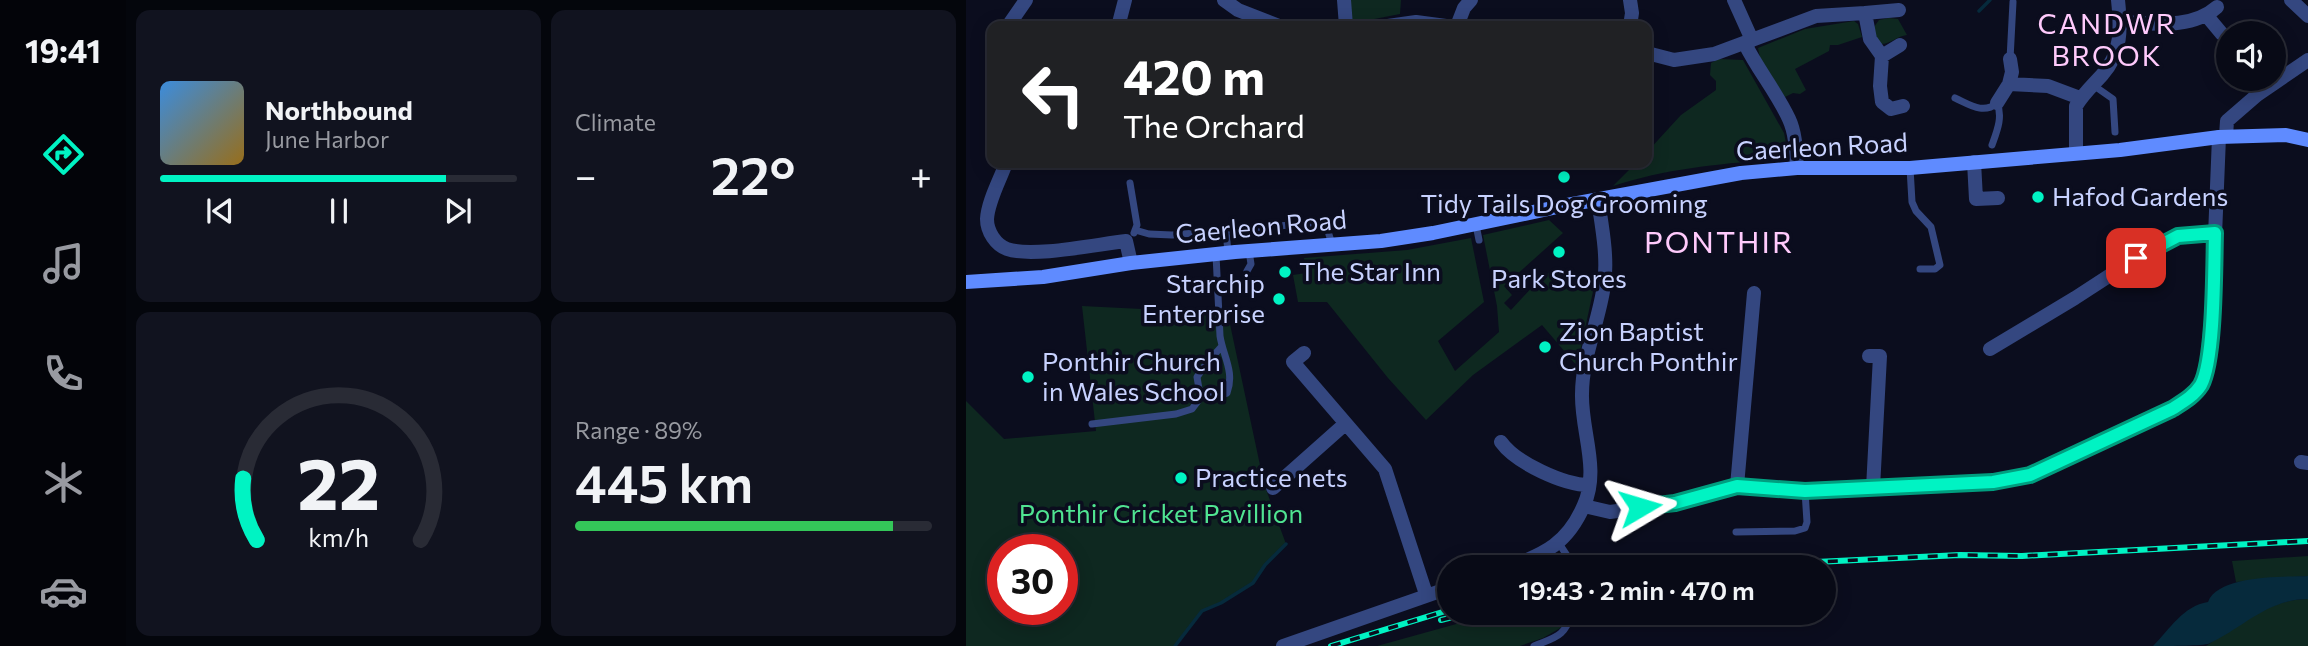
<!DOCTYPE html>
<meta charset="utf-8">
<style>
body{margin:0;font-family:Commissioner,sans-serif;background:#11131f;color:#f1f3f6;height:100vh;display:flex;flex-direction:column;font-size:26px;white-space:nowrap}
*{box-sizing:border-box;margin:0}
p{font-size:23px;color:#989aa1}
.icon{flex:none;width:38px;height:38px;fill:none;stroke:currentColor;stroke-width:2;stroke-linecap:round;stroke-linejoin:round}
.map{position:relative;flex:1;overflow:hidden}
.drawer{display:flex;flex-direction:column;gap:10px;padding:10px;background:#04060c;width:840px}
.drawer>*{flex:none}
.guide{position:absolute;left:21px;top:21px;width:665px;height:147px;border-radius:14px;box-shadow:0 4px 18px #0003,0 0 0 2px #292b35;background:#202124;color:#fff;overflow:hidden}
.buttons{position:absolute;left:1250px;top:21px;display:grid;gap:14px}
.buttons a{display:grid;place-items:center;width:70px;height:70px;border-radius:50%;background:#080a16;box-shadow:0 4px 18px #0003,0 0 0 2px #292b35;font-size:35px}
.speed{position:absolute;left:21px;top:534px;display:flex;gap:14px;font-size:35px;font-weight:700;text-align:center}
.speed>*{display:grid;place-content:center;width:91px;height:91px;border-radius:50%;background:#080a16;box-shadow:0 4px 18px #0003,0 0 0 2px #292b35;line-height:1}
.speed .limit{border:10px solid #d22;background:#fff;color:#111}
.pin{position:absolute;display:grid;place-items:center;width:60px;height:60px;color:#fff;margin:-30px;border-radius:14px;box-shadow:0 4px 10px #0006}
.me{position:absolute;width:77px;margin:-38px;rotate:83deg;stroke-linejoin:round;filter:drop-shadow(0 0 5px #0008)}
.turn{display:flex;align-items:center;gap:24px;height:147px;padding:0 21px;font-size:32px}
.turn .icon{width:91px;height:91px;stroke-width:2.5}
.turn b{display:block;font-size:49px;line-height:60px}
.big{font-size:52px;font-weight:600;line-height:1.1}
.drawer .card{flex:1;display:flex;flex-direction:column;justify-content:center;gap:10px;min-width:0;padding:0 24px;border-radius:14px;background:#11131f}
.drawer .dial{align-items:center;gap:0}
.dial svg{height:182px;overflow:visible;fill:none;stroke:#292b35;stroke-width:7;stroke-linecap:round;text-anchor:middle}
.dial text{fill:#f1f3f6;stroke:none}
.song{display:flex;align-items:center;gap:21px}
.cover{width:84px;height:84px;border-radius:10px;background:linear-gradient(135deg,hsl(210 70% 55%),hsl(40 70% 35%))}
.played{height:7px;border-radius:4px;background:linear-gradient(90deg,#00f3c3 80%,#292b35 80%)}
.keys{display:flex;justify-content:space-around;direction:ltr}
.heat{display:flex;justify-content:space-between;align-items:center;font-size:38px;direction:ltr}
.charge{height:10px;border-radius:5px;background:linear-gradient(90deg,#34c759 89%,#292b35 0)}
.drawer .tiles{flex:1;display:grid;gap:10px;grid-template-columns:repeat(2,1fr)}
.trip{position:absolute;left:471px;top:555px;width:399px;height:70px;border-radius:35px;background:#080a16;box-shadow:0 4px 18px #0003,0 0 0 2px #292b35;font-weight:600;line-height:70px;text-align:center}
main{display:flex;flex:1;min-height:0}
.dock{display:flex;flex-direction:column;width:126px;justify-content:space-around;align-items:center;background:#030409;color:#989aa1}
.dock .icon{width:49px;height:49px}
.dock .current{color:#00f3c3}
.dock b{font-size:32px;color:#f1f3f6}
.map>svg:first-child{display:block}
.green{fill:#0e2820;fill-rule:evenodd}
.water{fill:#062a3c}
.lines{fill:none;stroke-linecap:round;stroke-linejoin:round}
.stream{stroke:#062a3c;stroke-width:3.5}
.lane{stroke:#344780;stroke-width:7}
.street{stroke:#344780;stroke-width:14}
.secondary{stroke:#5f8bff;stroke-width:14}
.rail-casing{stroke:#00f3c3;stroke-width:6}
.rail{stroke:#0b0d1e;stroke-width:3.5;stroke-dasharray:10;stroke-linecap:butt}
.route-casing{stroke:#009e7f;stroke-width:18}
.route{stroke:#00f3c3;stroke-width:12}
.poi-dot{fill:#00f3c3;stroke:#0b0d1e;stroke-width:2.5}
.labels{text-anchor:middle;stroke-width:7;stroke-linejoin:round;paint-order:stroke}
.street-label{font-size:26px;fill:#c8d2ff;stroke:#0b0d1e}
.poi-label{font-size:26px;fill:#c8d2ff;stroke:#0b0d1e;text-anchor:start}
.park-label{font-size:26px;fill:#50e492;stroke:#0b0d1e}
.neighbourhood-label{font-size:28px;letter-spacing:2px;fill:#ffcafc;stroke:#0b0d1e}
.quarter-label{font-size:30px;letter-spacing:2px;fill:#ffcafc;stroke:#0b0d1e}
</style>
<main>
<nav class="dock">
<b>19:41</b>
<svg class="icon current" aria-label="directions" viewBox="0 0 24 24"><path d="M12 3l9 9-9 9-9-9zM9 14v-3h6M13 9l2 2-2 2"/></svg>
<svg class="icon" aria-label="music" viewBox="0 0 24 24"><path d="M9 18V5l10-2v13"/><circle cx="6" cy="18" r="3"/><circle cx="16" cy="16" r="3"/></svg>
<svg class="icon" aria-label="phone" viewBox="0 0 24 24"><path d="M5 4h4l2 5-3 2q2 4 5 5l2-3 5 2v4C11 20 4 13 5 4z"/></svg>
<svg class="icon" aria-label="climate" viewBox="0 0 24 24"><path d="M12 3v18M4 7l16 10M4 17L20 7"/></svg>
<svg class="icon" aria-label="car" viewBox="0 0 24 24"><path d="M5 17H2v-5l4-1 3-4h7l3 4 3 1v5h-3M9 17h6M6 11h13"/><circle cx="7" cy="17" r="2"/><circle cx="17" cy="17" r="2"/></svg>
</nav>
<section class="drawer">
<div class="tiles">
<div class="card">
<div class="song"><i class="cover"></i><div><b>Northbound</b><p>June Harbor</p></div></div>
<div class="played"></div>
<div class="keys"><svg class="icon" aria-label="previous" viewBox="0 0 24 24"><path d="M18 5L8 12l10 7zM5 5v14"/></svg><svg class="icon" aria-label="pause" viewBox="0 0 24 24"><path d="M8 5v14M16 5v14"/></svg><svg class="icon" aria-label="next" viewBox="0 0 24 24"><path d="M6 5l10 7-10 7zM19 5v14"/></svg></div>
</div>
<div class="card"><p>Climate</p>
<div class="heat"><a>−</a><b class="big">22°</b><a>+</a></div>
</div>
<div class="card dial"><svg viewBox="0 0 100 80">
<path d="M14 69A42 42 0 1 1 86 69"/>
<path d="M14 69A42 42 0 0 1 8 42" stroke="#00f3c3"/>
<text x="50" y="56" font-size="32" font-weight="700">22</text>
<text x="50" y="72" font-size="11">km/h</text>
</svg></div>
<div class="card"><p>Range · 89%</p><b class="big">445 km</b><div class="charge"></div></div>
</div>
</section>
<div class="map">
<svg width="1342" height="646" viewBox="0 0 1342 646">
<rect width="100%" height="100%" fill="#0b0d1e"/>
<path class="green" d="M382 0H435L434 14 388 23 386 22Z
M923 18 932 19 941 35C931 36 923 45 914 44L909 37 908 27 913 20Z
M888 21 892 24 896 37 872 45H864L863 51 829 69 840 90 834 94 827 93 819 97 794 58 792 48 839 29Z
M753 59 777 60 818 133 820 143 813 156 805 160C750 164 699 169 647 186L670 163H681V152L715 115 750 90V81L744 75 745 63Z
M583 220 597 233 538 286 546 295 538 303 545 310 570 283 587 269 595 278 607 272 618 285 623 282 628 287 611 366 576 325 507 375 460 420 422 378 361 302H332L327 275 340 273 338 258 441 250 505 238 518 302 472 341 489 371 533 332 531 306 517 235Z
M116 306 235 312 261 310 298 484 320 544 299 565 287 583 255 603 236 611 209 646H0V401L38 439 130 431ZM37 550H96V609H37Z
M1342 556V576L1270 582 1266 561Z
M1342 599V646H1240C1271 626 1303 599 1342 599Z
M530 613H600L596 627 577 638 554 646H411Z"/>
<path class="water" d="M1342 576V599C1301 599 1277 628 1242 644 1231 646 1201 646 1187 646 1204 629 1217 606 1242 602 1252 575 1318 577 1342 576Z"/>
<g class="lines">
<path class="stream" d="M1013 11 1024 0
M209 646 236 611 255 603 287 583 299 565 320 544"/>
<path class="lane" d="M1044 59 1047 2
M1127 85 1147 99 1149 132
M989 98C1003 104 1017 115 1031 103 1037 117 1031 131 1026 145
M944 168 946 202 950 211 965 227 974 265 969 269H954
M164 183 171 225 168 233
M510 225 513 240
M169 230 183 234 206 235 359 222 366 244
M260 230 262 253
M250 255 254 336C257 356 269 372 261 393 251 398 242 397 233 389L231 377 240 364 256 346
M281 271 285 264 283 251
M126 424 210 414 226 409 238 393
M770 532 829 531 839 528 841 522 839 491
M592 542 602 557 604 567
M568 646C590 637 599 637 606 612"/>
<path class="street" d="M258 0 272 10 313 26
M378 0 380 26
M768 0 786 40
M1325 0 1342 16
M899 13 933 10
M1241 16 1256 34
M1154 22C1186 23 1225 30 1251 7
M42 26 60 0
M149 26 153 23 159 0
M422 26 450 22 480 26
M491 26 498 8 505 0
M664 26 666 13 664 0
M779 44C792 70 811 93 823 119 830 134 830 152 831 168
M681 53 708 60 748 54 850 16 899 13 904 39 916 56 914 86 916 102 925 109 937 106
M916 56 934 45
M1043 84 1046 72 1044 59
M1031 103 1043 84 1082 86 1114 98
M1260 136 1261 121 1291 95 1342 60
M1110 153V106C1117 94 1127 85 1136 75 1156 53 1155 28 1152 0
M1008 162 1010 199 1032 198
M40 163C34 180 22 201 21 219 21 232 30 245 41 249 66 258 132 244 160 241L165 263
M1024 349 1109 298 1189 246 1212 236 1249 233
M338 353 327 362 419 469 460 594
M903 356H914L907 488
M535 442C550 463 598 485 623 485
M1335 462 1342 463
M771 486 788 293
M307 488 379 424
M618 506 644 512 709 503 771 486 839 491 1027 482 1064 475 1206 409 1224 398 1236 383 1241 363 1246 310 1253 137
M543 567C579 554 602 543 618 505 634 469 615 431 616 394 616 357 633 322 638 285 642 257 636 227 632 200
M317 646 483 588"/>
<path class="secondary" d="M0 282 77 277 165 263 269 252 415 241 467 233 601 205 775 173 831 168H944L1154 150 1253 137 1320 135 1342 140"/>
<g class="rail-casing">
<path id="rail" d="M782 567 850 562 994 555 1056 556 1342 541
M475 620 506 612
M365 646 483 610"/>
</g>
<use href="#rail" class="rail"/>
</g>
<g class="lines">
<g class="route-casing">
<path id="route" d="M674 507 709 503 771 486 839 491 1027 482 1064 475 1206 409C1217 402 1228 396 1235 385 1249 359 1248 266 1249 233L1212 236 1170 258"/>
</g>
<use href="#route" class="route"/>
</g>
<g class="poi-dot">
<circle cx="598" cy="177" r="7"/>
<circle cx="1072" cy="197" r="7"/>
<circle cx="593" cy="252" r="7"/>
<circle cx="319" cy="272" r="7"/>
<circle cx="313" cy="299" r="7"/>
<circle cx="579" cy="347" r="7"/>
<circle cx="62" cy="377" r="7"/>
<circle cx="215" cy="478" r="7"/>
</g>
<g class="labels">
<g class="street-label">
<text transform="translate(856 147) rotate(-3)" y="9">Caerleon Road</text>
<text transform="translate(295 227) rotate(-5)" y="9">Caerleon Road</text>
</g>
<g class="poi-label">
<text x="1086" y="206">Hafod Gardens</text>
<text x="598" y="213" text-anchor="middle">Tidy Tails Dog Grooming</text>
<text x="333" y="281">The Star Inn</text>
<text x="593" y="288" text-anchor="middle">Park Stores</text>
<text x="299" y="293" text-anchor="end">Starchip<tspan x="299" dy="30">Enterprise</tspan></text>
<text x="593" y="341">Zion Baptist<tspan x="593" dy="30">Church Ponthir</tspan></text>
<text x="76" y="371">Ponthir Church<tspan x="76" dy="30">in Wales School</tspan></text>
<text x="229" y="487">Practice nets</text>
</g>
<g class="park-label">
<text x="195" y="523">Ponthir Cricket Pavillion</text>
</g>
<g class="neighbourhood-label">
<text x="1141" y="34">CANDWR<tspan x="1141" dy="32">BROOK</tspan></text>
</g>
<g class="quarter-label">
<text x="753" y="253">PONTHIR</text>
</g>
</g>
</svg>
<div class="buttons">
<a><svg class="icon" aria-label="sound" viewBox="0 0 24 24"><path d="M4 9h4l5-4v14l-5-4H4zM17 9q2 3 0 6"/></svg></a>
</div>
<div class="speed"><div class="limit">30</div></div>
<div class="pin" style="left:1170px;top:258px;background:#d93025"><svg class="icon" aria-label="arrive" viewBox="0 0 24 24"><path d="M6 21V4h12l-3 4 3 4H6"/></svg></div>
<svg class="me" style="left:674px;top:507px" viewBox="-20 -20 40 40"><path d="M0-17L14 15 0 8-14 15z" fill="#00f3c3" stroke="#fff" stroke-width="4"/></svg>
<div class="trip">19:43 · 2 min · 470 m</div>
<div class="guide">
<div class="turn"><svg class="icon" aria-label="left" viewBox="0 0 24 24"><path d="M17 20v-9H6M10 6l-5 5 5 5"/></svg><div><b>420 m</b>The Orchard</div></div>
</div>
</div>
</main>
